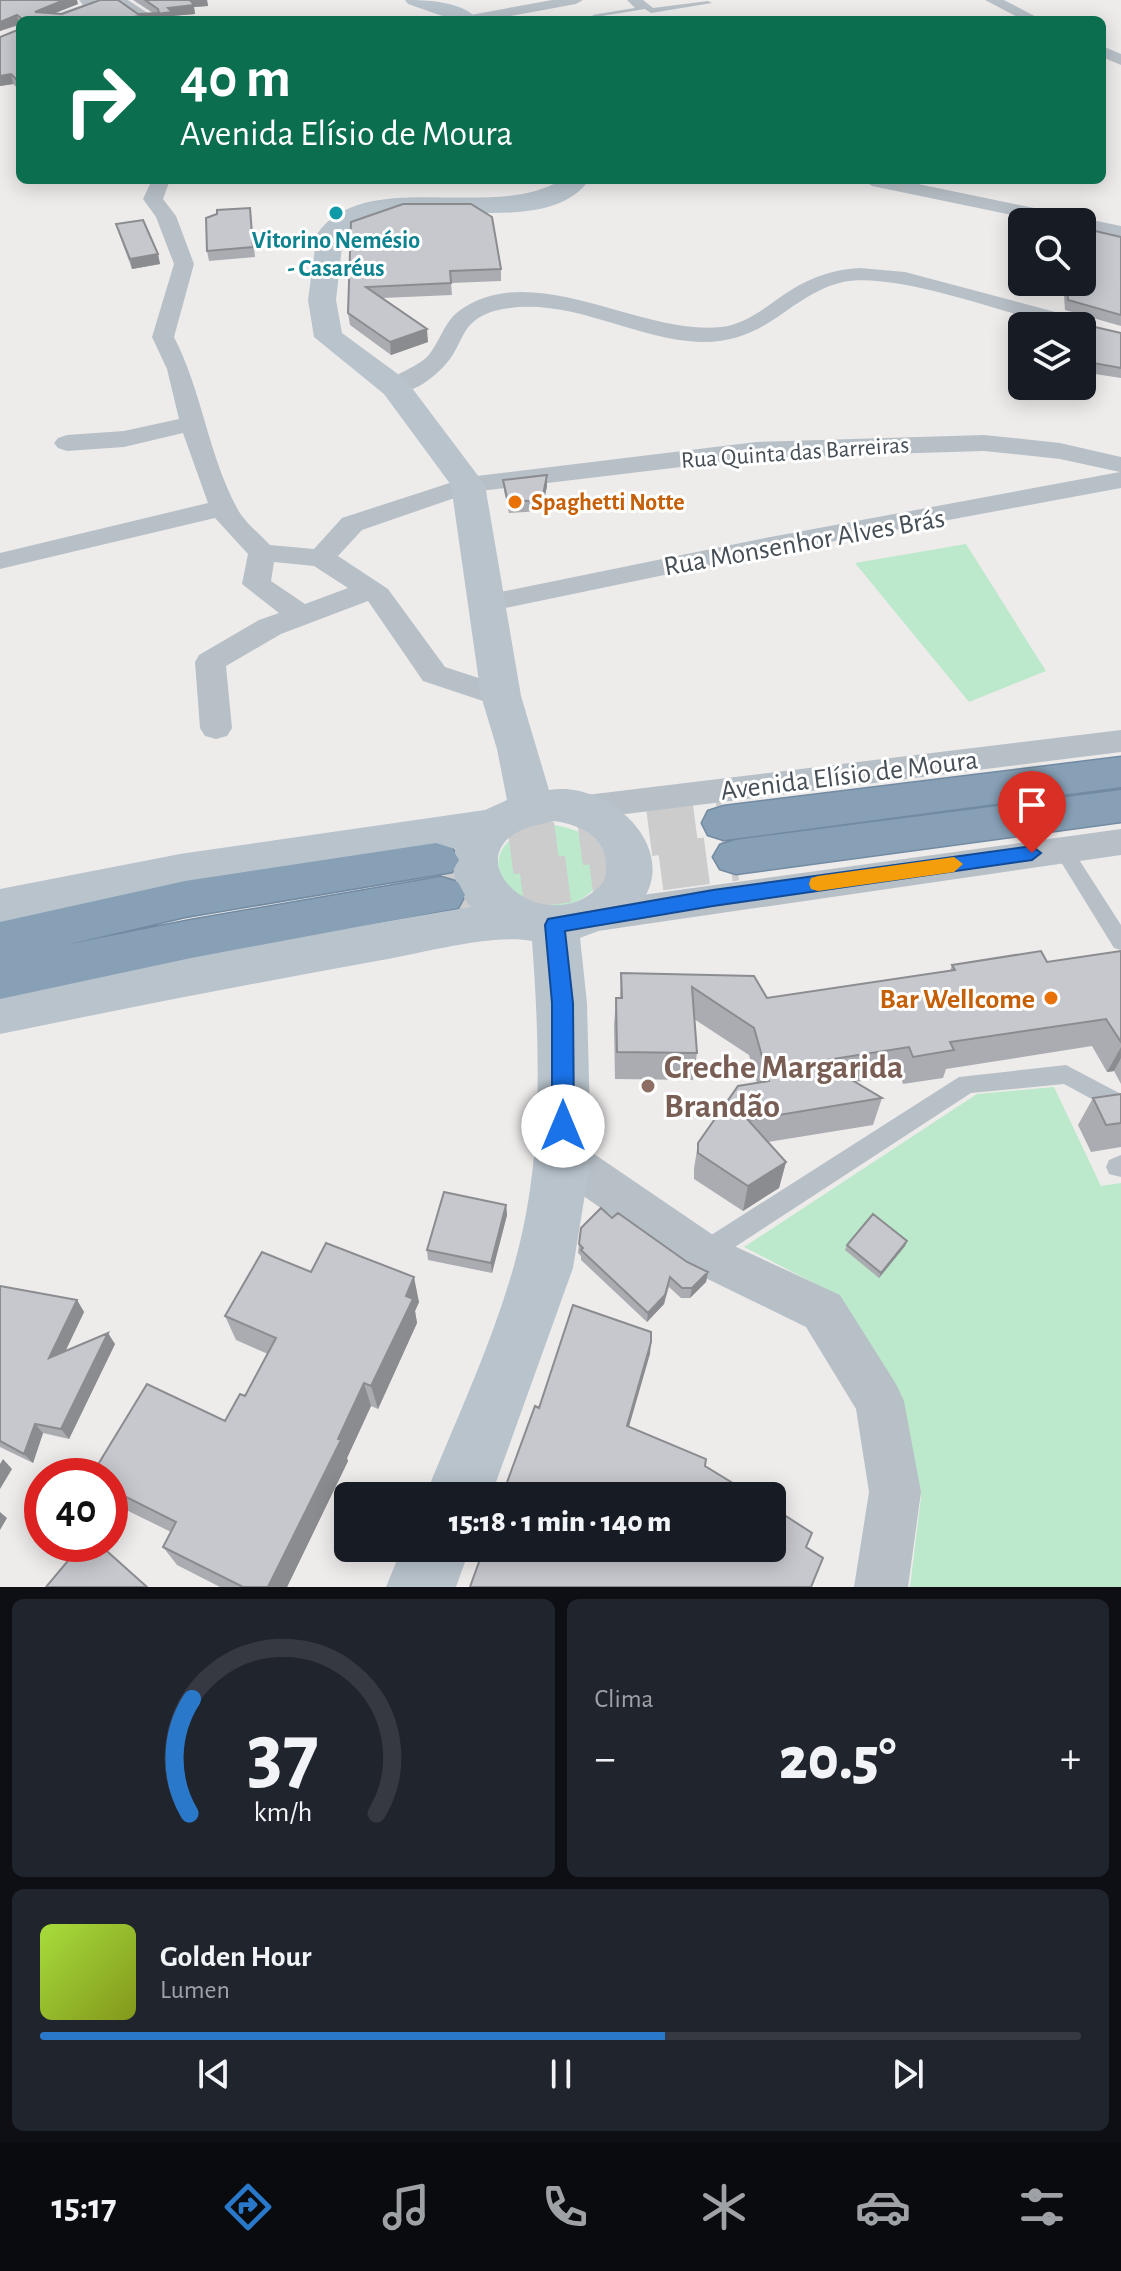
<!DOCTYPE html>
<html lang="pt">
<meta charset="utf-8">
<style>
body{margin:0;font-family:"Alegreya Sans",sans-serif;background:#20242c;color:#f1f3f6;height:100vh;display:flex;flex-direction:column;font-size:30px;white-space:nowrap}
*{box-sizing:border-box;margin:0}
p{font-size:26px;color:#9ea1a6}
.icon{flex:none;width:44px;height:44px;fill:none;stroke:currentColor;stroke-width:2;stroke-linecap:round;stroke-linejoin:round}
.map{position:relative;height:1587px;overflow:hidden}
.panel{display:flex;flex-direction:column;gap:12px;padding:12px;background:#0d0f14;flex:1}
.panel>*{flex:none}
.top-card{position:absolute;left:16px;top:16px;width:1090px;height:168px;border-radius:12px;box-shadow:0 4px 20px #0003;background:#0b6e4f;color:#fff;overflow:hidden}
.fabs{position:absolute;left:1008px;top:208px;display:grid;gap:16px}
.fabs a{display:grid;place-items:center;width:88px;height:88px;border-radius:12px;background:#171b24;box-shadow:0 4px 20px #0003;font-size:40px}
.speed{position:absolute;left:24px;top:1458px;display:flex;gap:16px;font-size:40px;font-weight:700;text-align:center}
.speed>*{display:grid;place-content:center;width:104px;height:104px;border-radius:50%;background:#171b24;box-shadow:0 4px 20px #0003;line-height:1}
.speed .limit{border:12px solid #d22;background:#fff;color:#111}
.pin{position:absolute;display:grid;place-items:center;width:68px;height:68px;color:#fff;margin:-82px -34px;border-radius:50% 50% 50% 0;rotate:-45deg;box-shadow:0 0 8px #0007}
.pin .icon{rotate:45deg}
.me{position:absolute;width:88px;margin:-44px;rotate:0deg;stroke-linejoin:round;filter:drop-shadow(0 0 6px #0008)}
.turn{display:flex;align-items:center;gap:28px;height:168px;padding:0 32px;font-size:36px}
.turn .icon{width:104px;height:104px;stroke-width:2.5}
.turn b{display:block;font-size:56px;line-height:68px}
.big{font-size:60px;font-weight:800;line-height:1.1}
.panel .card{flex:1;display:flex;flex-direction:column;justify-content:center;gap:12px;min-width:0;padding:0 28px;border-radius:12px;background:#20242c}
.panel .dial{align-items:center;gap:0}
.dial svg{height:208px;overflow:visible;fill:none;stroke:#363941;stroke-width:7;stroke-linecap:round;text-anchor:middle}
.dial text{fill:#f1f3f6;stroke:none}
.song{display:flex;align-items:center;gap:24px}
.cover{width:96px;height:96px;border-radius:12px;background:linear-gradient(135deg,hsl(80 70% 55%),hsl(70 70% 35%))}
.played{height:8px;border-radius:4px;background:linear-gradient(90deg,#2978ca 60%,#363941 60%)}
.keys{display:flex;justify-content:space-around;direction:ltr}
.heat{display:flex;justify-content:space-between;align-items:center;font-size:44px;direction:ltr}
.panel .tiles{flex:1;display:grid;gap:12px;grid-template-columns:1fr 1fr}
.card:last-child{grid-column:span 2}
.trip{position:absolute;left:334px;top:1482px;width:452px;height:80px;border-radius:12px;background:#171b24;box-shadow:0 4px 20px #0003;font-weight:800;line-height:80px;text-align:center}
.menu{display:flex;height:128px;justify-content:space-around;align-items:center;background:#090b0e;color:#9ea1a6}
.menu .icon{width:56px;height:56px}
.menu .on{color:#2978ca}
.menu b{font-size:36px;color:#f1f3f6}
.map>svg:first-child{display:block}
.green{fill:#bce9cb}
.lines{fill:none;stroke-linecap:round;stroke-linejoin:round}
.highway-tunnel{stroke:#cccccd;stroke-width:47;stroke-dasharray:47 23;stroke-linecap:butt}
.highway-casing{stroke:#728ba2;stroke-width:3}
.lane{fill:#b8c0c7;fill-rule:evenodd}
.street{fill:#b8c0c7;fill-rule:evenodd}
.secondary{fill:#b8c3cc;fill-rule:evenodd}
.highway{fill:#87a0b6;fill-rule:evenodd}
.wall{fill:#aaacb1}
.shaded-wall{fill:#8b8c90}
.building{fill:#c6c8ce;stroke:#8b8c90;stroke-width:2}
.route{fill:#1a73e8;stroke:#114b97;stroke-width:2}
.slow{fill:#f59e0b}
.culture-dot{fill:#0f9aa8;stroke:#fff;stroke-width:3}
.food-dot{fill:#e8710a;stroke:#fff;stroke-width:3}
.education-dot{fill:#8d6e63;stroke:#fff;stroke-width:3}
.labels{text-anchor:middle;stroke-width:6;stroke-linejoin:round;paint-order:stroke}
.far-culture-label{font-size:24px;font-weight:bold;fill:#0d838f;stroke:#fff}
.far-street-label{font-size:24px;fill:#464f57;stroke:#fff}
.far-food-label{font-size:24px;font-weight:bold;fill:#c56008;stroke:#fff;text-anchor:start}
.street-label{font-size:28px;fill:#464f57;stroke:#fff}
.food-label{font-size:28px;font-weight:bold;fill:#c56008;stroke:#fff;text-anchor:end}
.near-education-label{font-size:34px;font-weight:bold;fill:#785e54;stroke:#fff;text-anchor:start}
</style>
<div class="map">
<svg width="1121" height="1587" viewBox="0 0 1121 1587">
<rect width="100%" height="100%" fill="#eeebeb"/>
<path class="green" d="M966 544 1046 671 969 702 855 563Z
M546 824C578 826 630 849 596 887 542 947 437 850 546 824Z
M1054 1087 1101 1186 1121 1183V1587H910L921 1497 901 1395 837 1295 744 1247 977 1094Z"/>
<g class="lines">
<path class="highway-tunnel" d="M441 860 724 823
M452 894 736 857"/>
<g class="highway-casing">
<path id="highway" d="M1121 757V787L724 840 708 835 702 823 708 811 724 806Z
M1121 790V822L736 874 720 869 713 857 720 845 736 840Z
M436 843 452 848 459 860 452 872 185 917 65 945 191 920 441 877 458 882 465 895 458 908 191 958 0 999V922L185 881Z"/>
</g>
<path class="lane" d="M627 0H643L653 8 708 1 712 3 651 13 645 9 596 17 592 15 635 8Z
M1062 842 1069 844 1121 925V950L1114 948 1053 849 1055 844Z
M1066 1065 1121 1094V1115L1064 1084 971 1093 712 1262 703 1266 694 1262 691 1254 694 1246 959 1077Z
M1121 1155V1177L1109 1174 1106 1167 1109 1160Z"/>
<path class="street" d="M79 0H95L101 6 63 20H40L83 5Z
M111 0H128L158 20H141Z
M552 0H583L576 4 489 20H458L465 16Z
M985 0H1004L1042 20H1023Z
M1102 46 1121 54V65L1102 57Z
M152 180H170L163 199 176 216 194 264 174 337C202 391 208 454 237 508 244 522 260 534 270 545L314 549 342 518 468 477 756 442 984 435 1060 443 1121 457V488L765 554 486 612 476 609 471 603 476 597 765 538 1120 472 1060 459 984 451 756 458 472 492 362 530 338 556 388 589 445 667 512 689 517 696 512 703 501 707 423 681 368 601 281 634 226 666 232 728 227 736 216 739 205 736 200 728 195 662 199 655 259 620 279 613 242 584 248 554 215 518 0 569V553L208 503 183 433 124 447 67 451 58 448 54 443 58 438 67 435 124 431 179 419 167 369 152 337 174 264 156 217 143 199ZM274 562 314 566 348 588 305 604 271 581Z
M863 180H899L1121 226V238L1082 230V222H1046L872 186Z
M860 268 905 272 1089 321 1092 326 1082 332V326H1056C1004 312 892 271 843 282 788 295 769 344 699 342 632 339 571 297 503 309 491 311 479 316 471 324 462 333 459 346 452 356 439 375 411 398 387 392L383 387C393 373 415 369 428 356 440 342 444 322 459 311 531 257 642 336 721 327 748 324 769 304 791 290 812 277 835 269 860 268Z
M1121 730V752L578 820 566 817 561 808 566 799 578 796Z
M1121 829V855L591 932 578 927 572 917 578 907 591 902Z
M563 1137 578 1143 719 1239 840 1295 896 1384 904 1401 921 1492 908 1587H854L869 1492 856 1409 806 1327 687 1269 548 1171 541 1157 548 1143Z"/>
<path class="secondary" d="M405 0C429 0 461 1 479 20H454L408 4Z
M561 180H589C550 236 435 200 380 216 366 220 355 228 343 237L336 300 342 333 406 380 485 485 521 696 549 790C614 779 692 860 630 914 617 926 597 931 580 938L587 1003 591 1157 573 1268 491 1496H425C455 1422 491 1346 513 1269 544 1164 540 1049 532 941 495 933 422 953 382 960 254 983 127 1008 0 1034V992L194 954 471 907C456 890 449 869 456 848L180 890 0 927V889L180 854 485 810 507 800 497 749 481 696 451 485 384 394 314 337 308 300 317 234C364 166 493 222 561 180ZM554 821C581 825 608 837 606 869 606 876 605 881 600 886 543 943 453 859 524 829 533 825 544 824 554 821Z
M402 1548H470L456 1587H386Z"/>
<use href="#highway" class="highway"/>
</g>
<path class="wall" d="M0 0 78 4 54 13 62 14 153 13 133 0H207L208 6 194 7 195 14 172 16 173 20H20V25L0 31Z
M20 29V90L13 84 0 86Z
M250 208 255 257 209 261 207 251Z
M351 222 501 269V281L451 283 452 295 382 298 428 342 391 355 350 325 348 313Z
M116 224 158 254 160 264 132 269 119 234Z
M1121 237V326L1065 310 1063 282H1082Z
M1082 326 1121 333V378L1082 372Z
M503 480 547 486 542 511 509 513 504 491Z
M1121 951V1084L1114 1071 1107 1072 1092 1046 946 1069 943 1078 903 1084 900 1075 855 1082 882 1098 873 1125 768 1142 786 1162 779 1188 743 1211 694 1179V1169L698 1143 757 1083 749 1055 694 1019 697 1053 693 1080 615 1079 614 1026 616 998H620L621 973 767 998 950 971 952 965 1047 962Z
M1121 1094V1147L1091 1152 1078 1125 1093 1098Z
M506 1205 507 1215 492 1273 428 1260 427 1250Z
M612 1218 687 1262 708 1272 706 1282 690 1298H681L669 1287 664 1304 647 1322 581 1260V1256L578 1253 579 1244Z
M907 1241 905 1246 879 1278 845 1250 847 1245Z
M311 1272 419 1302 415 1311 417 1323 378 1409 371 1406 347 1458 348 1461 287 1587H220L177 1565 163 1547 171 1532 110 1502V1476L225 1421 245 1396 268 1354 236 1340 225 1316Z
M0 1286 77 1300 84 1312 65 1351 115 1344 69 1439 43 1433 33 1463 0 1447Z"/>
<path class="shaded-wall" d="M64 0H77L78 4 38 20 35 12Z
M190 0H207L208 6 194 7 195 14 172 16 173 20H110L169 13 168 8Z
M17 15 19 24 0 31V22Z
M11 74 13 84 0 86V76Z
M158 254 160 264 132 269 130 259Z
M427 329 428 342 391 355 390 342Z
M547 475V486L542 511V500Z
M1121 1047V1058L1114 1071 1107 1072Z
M786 1162 779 1188 743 1211 748 1186Z
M506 1205 507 1215 492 1273 491 1263Z
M907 1241 905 1246 879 1278 881 1273Z
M708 1272 706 1282 690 1298 692 1288Z
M414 1277 419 1302 415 1311 417 1323 378 1409 371 1386 406 1296Z
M670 1277 664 1304 647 1322 648 1313Z
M77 1300 84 1312 57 1369 49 1358Z
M108 1333 115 1344 69 1439 61 1429Z
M651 1342 650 1354 626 1437 627 1426Z
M364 1383 371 1406 347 1458 348 1461 287 1587H268Z
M35 1424 43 1433 33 1463 24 1454Z
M3 1459 12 1469 0 1489V1464Z
M0 1512 7 1518 0 1530Z"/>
<path class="building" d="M0 0H64L35 12 62 14 100 0H118L138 14 159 13 158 9 145 0H190L194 5 168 8 172 12 110 20H21V18L17 15 0 22Z
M20 29V80L18 81 11 74 0 76V37Z
M403 204H471L492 217 501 269 450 271 451 283 366 287 427 329 390 342 348 313 351 222Z
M250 208 253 247 207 251 206 218 217 214V210Z
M143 220 158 254 130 259 116 224Z
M1082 228 1121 237V315L1068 300 1067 282H1082Z
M1082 324 1121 333V368L1082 361Z
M547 475 542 500 508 502 503 480Z
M1041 951 1047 962 1121 951V1042L1106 1019 950 1042 954 1050 913 1057 909 1047 820 1061 882 1098 748 1120 786 1162 748 1186 698 1153V1143L738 1086 769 1081 754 1028 692 987 697 1053 617 1052 616 998H622L621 973 754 976 767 998 955 970 952 965Z
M1121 1094V1123L1106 1125 1093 1098Z
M444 1192 506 1205 491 1263 427 1250Z
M601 1208 612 1218 618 1213 687 1262 708 1272 692 1288H682L670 1277 665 1295 648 1313 581 1250 583 1248 579 1244 581 1228Z
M873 1214 907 1241 881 1273 847 1245Z
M326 1243 414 1277 406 1296 413 1299 371 1386 364 1383 338 1439 341 1440 268 1587H243L163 1547 176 1522 110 1489V1476H91L147 1384 225 1421 240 1394 245 1396 276 1338 225 1316 262 1252 311 1272Z
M0 1286 77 1300 49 1358 108 1333 61 1429 35 1424 24 1454 0 1441Z
M573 1305 651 1332V1342L627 1426 706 1459 705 1466 754 1496H502L535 1406 539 1408Z
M772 1507 812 1533 806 1547 823 1558 811 1587H470L484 1548H772Z
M82 1544H99L147 1587H46Z"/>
<path class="route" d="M1032 846 1041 853 1032 860 713 906 565 931 573 1003 574 1126 571 1133 563 1136 555 1133 552 1126V1003L545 925 548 919 713 890Z"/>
<path class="slow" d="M954 857 963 864 954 872 818 891 811 889 809 884 811 878 818 876Z"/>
<circle class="culture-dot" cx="336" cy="213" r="8"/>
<g class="food-dot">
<circle cx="515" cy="502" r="8"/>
<circle cx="1051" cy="998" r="8"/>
</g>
<circle class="education-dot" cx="648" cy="1086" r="8"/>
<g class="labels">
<g class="far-culture-label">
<text x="336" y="248">Vitorino Nemésio<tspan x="336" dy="28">- Casaréus</tspan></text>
</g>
<g class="far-street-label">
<text transform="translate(795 452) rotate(-4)" y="8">Rua Quinta das Barreiras</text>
</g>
<g class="far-food-label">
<text x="531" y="510">Spaghetti Notte</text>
</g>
<g class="street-label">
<text transform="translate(804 541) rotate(-10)" y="10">Rua Monsenhor Alves Brás</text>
<text transform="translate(849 774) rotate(-7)" y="10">Avenida Elísio de Moura</text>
</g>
<g class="food-label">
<text x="1035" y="1008">Bar Wellcome</text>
</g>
<g class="near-education-label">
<text x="664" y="1078">Creche Margarida<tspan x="664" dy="39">Brandão</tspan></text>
</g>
</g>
</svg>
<div class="fabs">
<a><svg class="icon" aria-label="search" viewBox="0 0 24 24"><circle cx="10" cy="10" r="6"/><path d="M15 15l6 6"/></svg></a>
<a><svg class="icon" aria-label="layers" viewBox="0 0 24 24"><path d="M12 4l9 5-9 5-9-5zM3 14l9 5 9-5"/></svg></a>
</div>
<div class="speed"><div class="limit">40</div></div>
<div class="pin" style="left:1032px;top:853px;background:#d93025"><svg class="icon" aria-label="arrive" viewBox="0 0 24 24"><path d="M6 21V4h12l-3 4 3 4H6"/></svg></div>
<svg class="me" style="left:563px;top:1126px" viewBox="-20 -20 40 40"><circle r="19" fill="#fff"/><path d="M0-13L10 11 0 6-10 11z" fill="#1a73e8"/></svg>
<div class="trip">15:18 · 1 min · 140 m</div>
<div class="top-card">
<div class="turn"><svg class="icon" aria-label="right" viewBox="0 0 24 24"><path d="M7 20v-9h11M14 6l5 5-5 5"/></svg><div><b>40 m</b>Avenida Elísio de Moura</div></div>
</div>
</div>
<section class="panel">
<div class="tiles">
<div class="card dial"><svg viewBox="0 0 100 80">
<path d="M14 69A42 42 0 1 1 86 69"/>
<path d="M14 69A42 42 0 0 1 15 25" stroke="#2978ca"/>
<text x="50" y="56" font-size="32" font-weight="700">37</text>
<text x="50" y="72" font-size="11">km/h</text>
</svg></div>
<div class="card"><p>Clima</p>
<div class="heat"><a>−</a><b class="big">20.5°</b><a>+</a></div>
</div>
<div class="card">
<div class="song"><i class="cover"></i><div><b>Golden Hour</b><p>Lumen</p></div></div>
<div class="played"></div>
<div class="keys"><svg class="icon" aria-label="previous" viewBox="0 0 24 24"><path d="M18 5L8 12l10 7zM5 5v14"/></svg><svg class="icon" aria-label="pause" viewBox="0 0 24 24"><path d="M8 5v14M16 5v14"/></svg><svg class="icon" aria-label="next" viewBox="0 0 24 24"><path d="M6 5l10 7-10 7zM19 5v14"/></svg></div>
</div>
</div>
</section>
<nav class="menu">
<b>15:17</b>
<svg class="icon on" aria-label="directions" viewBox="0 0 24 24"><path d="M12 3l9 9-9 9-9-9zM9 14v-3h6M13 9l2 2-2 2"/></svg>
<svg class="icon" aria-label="music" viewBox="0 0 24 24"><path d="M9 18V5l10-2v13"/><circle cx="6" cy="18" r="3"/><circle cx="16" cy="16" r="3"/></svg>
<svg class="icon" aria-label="phone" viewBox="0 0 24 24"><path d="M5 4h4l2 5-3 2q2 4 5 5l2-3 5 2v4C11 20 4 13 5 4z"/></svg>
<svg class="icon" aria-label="climate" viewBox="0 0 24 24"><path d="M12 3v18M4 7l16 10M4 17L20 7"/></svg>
<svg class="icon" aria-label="car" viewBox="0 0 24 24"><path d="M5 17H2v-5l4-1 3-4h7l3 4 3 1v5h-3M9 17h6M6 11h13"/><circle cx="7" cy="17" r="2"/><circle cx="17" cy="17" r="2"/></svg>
<svg class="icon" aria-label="filters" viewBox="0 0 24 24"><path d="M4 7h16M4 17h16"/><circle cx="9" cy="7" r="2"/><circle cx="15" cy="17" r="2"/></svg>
</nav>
